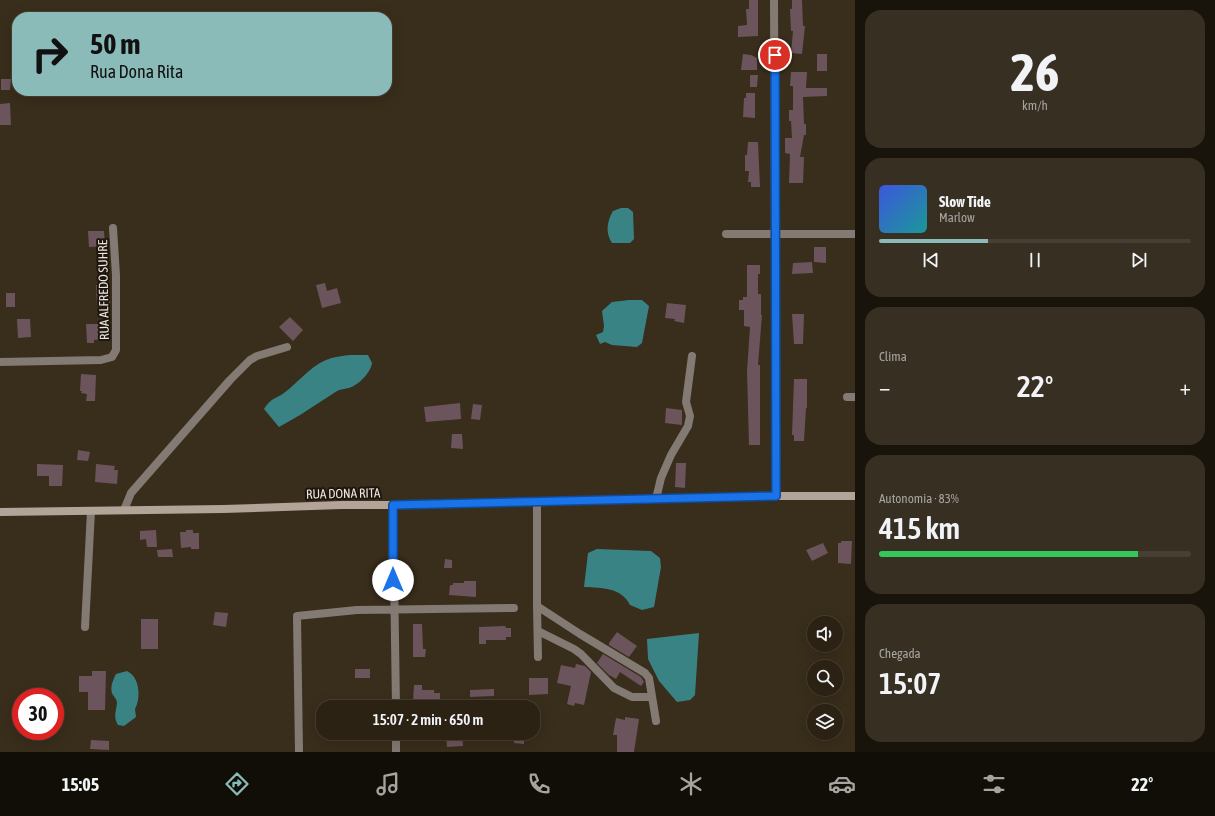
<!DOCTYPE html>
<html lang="pt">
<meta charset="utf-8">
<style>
body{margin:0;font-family:"Asap Condensed",sans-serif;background:#372f22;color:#f1f3f6;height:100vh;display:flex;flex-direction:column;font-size:15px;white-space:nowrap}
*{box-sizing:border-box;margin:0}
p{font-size:13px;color:#a6a4a0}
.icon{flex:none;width:22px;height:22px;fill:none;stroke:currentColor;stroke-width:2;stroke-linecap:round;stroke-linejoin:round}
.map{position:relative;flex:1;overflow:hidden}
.details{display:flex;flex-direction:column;gap:10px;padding:10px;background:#18130b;width:360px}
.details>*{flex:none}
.banner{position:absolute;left:12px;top:12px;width:380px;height:84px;border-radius:16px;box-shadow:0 4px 16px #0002,0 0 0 1px #473f34;background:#8bbbb9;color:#111;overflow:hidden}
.buttons{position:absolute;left:807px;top:616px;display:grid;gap:8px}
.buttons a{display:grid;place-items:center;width:36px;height:36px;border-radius:50%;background:#2b2214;box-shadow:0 4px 16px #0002,0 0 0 1px #473f34;font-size:20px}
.speed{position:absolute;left:12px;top:688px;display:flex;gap:8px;font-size:20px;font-weight:700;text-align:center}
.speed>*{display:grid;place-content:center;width:52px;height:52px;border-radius:50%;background:#2b2214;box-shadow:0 4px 16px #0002,0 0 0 1px #473f34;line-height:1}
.speed .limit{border:6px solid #d22;background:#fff;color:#111}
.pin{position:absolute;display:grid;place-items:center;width:34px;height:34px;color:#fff;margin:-17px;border:2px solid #fff;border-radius:50%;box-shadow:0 1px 4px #0007}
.me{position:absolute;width:44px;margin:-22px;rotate:0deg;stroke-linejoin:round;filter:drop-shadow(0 0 3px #0008)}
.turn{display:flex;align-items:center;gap:14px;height:84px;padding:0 12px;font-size:18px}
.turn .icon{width:52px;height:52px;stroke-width:2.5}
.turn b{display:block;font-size:28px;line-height:34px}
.big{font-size:30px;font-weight:600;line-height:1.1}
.details .card{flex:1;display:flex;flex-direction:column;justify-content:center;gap:6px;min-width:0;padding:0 14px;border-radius:16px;background:#372f22}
.details .dial{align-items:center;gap:0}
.dial b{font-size:52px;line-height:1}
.song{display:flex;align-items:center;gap:12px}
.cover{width:48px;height:48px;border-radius:6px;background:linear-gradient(135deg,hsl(230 70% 55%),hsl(180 70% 35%))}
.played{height:4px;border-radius:2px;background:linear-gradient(90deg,#8bbbb9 35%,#473f34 35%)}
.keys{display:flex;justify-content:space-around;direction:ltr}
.heat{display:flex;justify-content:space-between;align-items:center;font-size:22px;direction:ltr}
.charge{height:6px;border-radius:3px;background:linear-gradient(90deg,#34c759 83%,#473f34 0)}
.trip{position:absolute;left:316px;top:700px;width:224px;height:40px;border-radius:16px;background:#2b2214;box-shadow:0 4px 16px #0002,0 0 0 1px #473f34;font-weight:600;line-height:40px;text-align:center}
.menu{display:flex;height:64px;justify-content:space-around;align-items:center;background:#110e08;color:#a6a4a0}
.menu .icon{width:28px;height:28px}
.menu .active{color:#8bbbb9}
.menu b{font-size:18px;color:#f1f3f6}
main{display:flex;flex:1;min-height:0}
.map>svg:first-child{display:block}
.water{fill:#3a8384}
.building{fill:#6c545c}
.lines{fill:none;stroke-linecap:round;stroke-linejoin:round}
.street{stroke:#837a73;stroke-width:8}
.secondary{stroke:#b3a499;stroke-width:8}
.route-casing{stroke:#114b97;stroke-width:10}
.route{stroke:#1a73e8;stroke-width:7}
.labels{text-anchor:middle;stroke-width:4;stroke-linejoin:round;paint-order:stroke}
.street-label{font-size:13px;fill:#efe6db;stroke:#1c160e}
</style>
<main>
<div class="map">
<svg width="855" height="752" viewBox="0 0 855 752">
<rect width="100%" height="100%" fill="#392d1b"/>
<path class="water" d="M621 208H628L633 212 634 239 630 243H612C605 233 607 221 613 211Z
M629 300H642L649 306 642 343 637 347 612 345 605 342 600 344 596 335 603 332 604 326 602 311 612 302Z
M350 355H368L372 363C371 372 359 385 349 388 345 389 341 389 337 391L300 415 279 427 264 409C272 397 274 400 284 393 298 383 309 367 326 360 333 357 342 356 350 355Z
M597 549 651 551 660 558 661 567 654 607 642 610 630 605C621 587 602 588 584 587L588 553Z
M699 633 695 695 690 700 677 702 659 681 648 659 647 639Z
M127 671C140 677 141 698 135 709L136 717 124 726 118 725C113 717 116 712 117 703 117 700 115 698 113 695 109 688 113 680 116 674Z"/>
<path class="building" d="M749 0H758V36L738 37V26L747 25 746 9H749Z
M792 0H802L803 26H805L802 54 791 53 793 31H791L790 9H792Z
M743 54 751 55 757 58V70H741Z
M817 54H827V71H817Z
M791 72H807L806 88H827V96L803 97 804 124H806V135H804L800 157H804L803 183H789L790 154 785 153V138H792L791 121H789V110H793V86H790Z
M750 75H758L757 87H750Z
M1 79H11L10 90H1Z
M746 93H755V118L743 117 744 98H746Z
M10 103 11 125H0V104Z
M748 142H758L760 187H751V182H748L749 171H745V155H747Z
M88 231H104L105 246 89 247Z
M814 247H826V263L814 262Z
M812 262 813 273 792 274 793 263Z
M747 265H760V274H758V294H761V315H762L758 365H760V445H749L747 371 750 327 744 326V310H739V300H743V297H747Z
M325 283 327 291 337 288 341 303 322 308 316 285Z
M96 285H110V306H97Z
M6 293H15V307H6Z
M667 303 686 305 684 323 674 321 675 319 665 318Z
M792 314H804L803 344H794Z
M290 317 303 330 293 341 279 327Z
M17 319H30L31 337 18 338Z
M86 324H104V339L94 340V343H87Z
M81 374 96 375 95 401H86L87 394 81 393 82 391H80Z
M794 379H807V408H806L804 441H794V435H792Z
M460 403 461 419 426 422 424 407Z
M473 404 482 405 480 420 471 419Z
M666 408 682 410V425L665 423Z
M452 434H462L463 449 451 448Z
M78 450 90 452 88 461 77 460Z
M676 463H686L685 488 675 487Z
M37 464 63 465 62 486H49V476H37Z
M96 464 115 466 114 470H118L117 484 95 482Z
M156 530 157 547H147L146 539 140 540V531Z
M186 530H193V533H199V549H191V547L181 548 180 532H186Z
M841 541H852L851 564 838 563V543H841Z
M823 543 828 553 812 561 806 550Z
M172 549 173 557H158L157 550Z
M445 559 452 560V568H444Z
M464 581H476V597L449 595 450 585H453V583H464Z
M215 612 228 613 226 627 213 625Z
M141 619H158V649H141Z
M413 624H422L423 649H426L425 657H413Z
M505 626 506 628H511V637H506V640H486V644H479V627Z
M617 632 637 646 629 657 609 645V643Z
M603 654 641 677 644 682 641 686 620 672 616 679 609 675 597 663Z
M576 664 585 666 591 672 584 705 575 703 574 706 567 704 571 686 557 683 561 665 575 668Z
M355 669H370V678H355Z
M92 671H106L105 710H88V692H79V676H92Z
M529 678H548V694L529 695Z
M414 685H422V690H434V693H440V701H413Z
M494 689V696L470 697V690Z
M625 717 639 719 634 752H617V735H613L616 718 625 720Z
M455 733H462L463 746 447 747 446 735 455 734Z
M483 733H496V740H483Z
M514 733H524V744L514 743Z
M91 740 109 741V750L90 749Z"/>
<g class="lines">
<path class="street" d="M774 0 776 496
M726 234H855
M0 362 101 360 112 357 116 350V275L113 228
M847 397H855
M656 499 661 478 671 455 688 426 690 416 686 402 692 356
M537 501V606L580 634 645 673 649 678 656 721
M393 505 396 707
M124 510 131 493 230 380 250 360 257 356 287 347
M537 606 538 657
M85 627 91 511
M538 631 574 649 581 654 614 688 632 697H652
M299 752 297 616 357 610 514 608
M396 752V733"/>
<path class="secondary" d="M0 512 223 509 341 505H393L776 496H855"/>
</g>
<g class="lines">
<g class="route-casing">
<path id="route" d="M393 580V505L776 496 775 55"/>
</g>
<use href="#route" class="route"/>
</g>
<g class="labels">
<g class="street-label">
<text transform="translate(103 290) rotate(-91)" y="5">RUA ALFREDO SUHRE</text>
<text transform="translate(343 493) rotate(-1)" y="5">RUA DONA RITA</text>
</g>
</g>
</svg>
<div class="buttons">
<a><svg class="icon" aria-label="sound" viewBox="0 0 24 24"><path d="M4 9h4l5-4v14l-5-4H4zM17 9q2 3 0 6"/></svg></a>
<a><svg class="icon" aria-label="search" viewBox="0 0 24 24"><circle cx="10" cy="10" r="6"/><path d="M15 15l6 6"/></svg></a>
<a><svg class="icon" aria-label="layers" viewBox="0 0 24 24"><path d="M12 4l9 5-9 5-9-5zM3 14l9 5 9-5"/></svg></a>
</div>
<div class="speed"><div class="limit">30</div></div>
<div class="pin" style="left:775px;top:55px;background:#d93025"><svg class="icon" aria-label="arrive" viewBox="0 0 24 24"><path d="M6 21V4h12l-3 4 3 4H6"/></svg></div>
<svg class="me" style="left:393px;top:580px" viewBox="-20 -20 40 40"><circle r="19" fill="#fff"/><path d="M0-13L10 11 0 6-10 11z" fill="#1a73e8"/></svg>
<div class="trip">15:07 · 2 min · 650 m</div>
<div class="banner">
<div class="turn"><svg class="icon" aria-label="right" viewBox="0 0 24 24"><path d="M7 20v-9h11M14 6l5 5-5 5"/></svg><div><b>50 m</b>Rua Dona Rita</div></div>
</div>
</div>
<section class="details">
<div class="card dial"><b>26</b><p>km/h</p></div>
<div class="card">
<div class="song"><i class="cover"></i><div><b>Slow Tide</b><p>Marlow</p></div></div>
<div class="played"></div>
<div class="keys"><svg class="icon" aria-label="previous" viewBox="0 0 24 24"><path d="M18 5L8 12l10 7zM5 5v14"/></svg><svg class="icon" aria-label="pause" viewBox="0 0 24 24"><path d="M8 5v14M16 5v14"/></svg><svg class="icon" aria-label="next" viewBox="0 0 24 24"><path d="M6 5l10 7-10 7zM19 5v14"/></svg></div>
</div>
<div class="card"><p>Clima</p>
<div class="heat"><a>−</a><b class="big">22°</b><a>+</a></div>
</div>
<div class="card"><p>Autonomia · 83%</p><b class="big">415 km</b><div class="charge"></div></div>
<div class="card"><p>Chegada</p><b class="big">15:07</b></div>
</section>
</main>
<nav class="menu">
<b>15:05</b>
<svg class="icon active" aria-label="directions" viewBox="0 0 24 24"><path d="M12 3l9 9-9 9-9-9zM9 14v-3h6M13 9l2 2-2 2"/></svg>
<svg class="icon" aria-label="music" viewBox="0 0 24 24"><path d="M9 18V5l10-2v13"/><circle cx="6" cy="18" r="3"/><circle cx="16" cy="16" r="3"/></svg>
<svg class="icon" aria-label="phone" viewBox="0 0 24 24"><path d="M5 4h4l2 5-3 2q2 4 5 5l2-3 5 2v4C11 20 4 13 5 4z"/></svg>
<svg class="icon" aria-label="climate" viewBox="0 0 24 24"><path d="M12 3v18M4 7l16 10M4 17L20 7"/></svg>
<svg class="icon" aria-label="car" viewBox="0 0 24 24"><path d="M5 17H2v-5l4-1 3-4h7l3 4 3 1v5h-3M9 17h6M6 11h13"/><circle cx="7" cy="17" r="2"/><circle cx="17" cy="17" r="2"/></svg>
<svg class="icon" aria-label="filters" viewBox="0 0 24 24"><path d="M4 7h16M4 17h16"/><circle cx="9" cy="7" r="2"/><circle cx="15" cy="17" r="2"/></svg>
<b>22°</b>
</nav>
